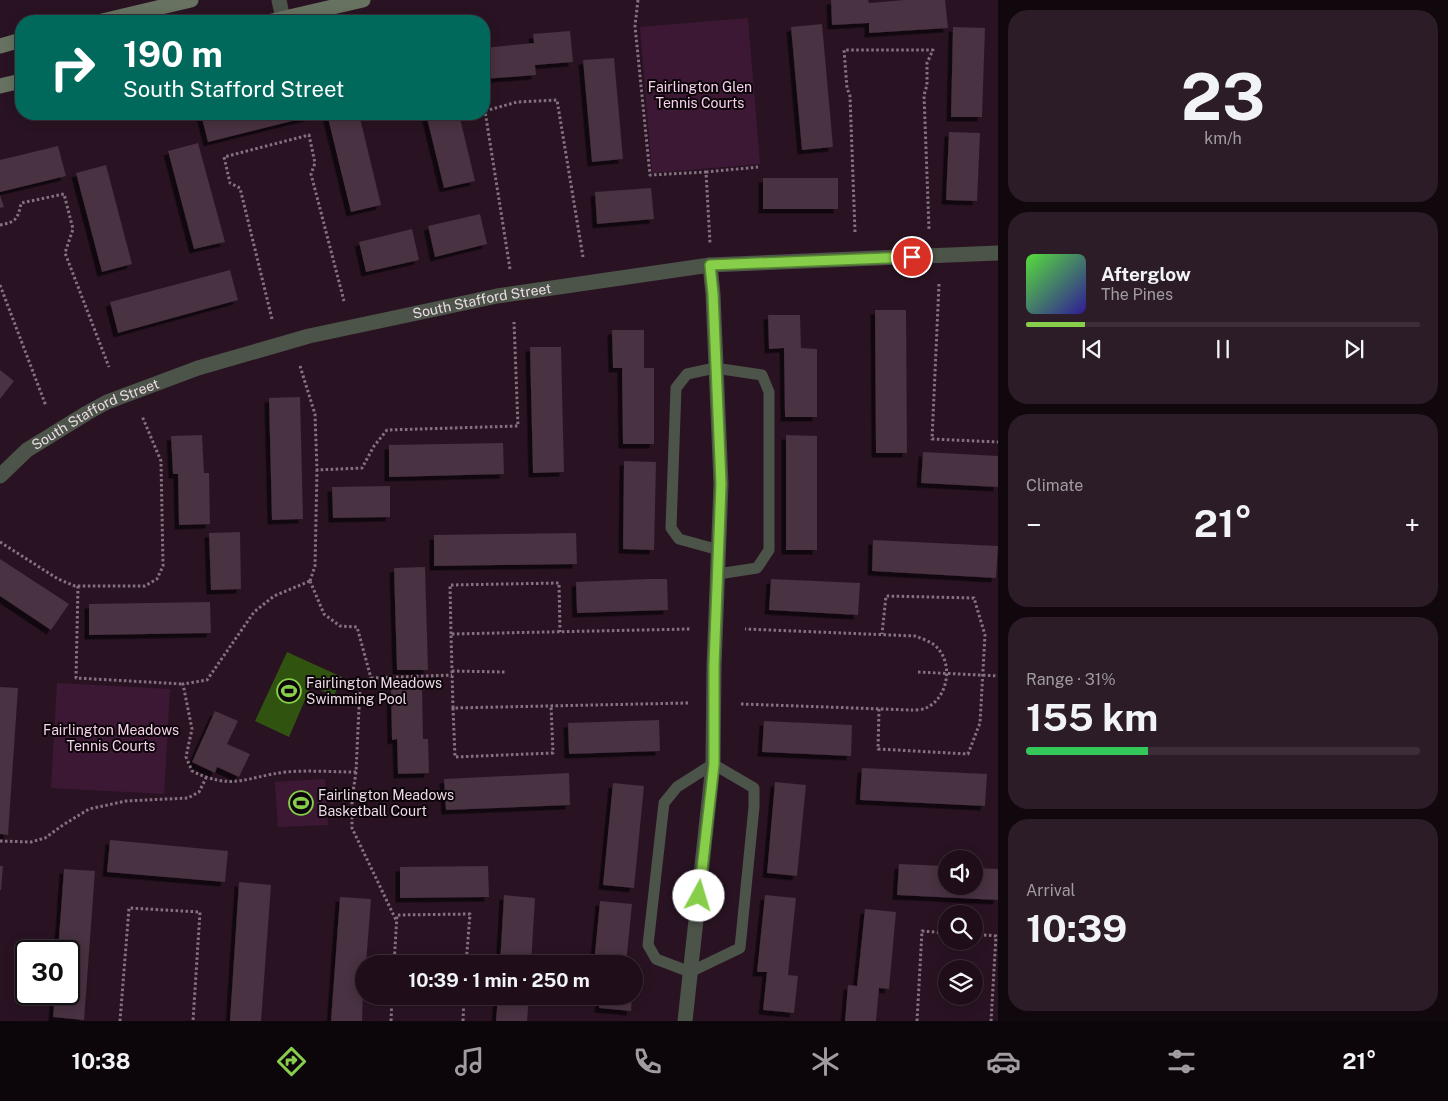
<!DOCTYPE html>
<meta charset="utf-8">
<style>
body{margin:0;font-family:"Public Sans",sans-serif;background:#2c1c27;color:#f1f3f6;height:100vh;display:flex;flex-direction:column;font-size:19px;white-space:nowrap}
*{box-sizing:border-box;margin:0}
p{font-size:16px;color:#a19ca2}
.icon{flex:none;width:28px;height:28px;fill:none;stroke:currentColor;stroke-width:2;stroke-linecap:round;stroke-linejoin:round}
.map{position:relative;flex:1;overflow:hidden}
.side{display:flex;flex-direction:column;gap:10px;padding:10px;background:#11080e;width:450px}
.side>*{flex:none}
.banner{position:absolute;left:15px;top:15px;width:475px;height:105px;border-radius:20px;box-shadow:0 2px 12px #0003,0 0 0 1px #3c2e39;background:#00695c;color:#fff;overflow:hidden}
.tools{position:absolute;left:938px;top:850px;display:grid;gap:10px}
.tools a{display:grid;place-items:center;width:45px;height:45px;border-radius:50%;background:#1f0e1a;box-shadow:0 2px 12px #0003,0 0 0 1px #3c2e39;font-size:25px}
.speed{position:absolute;left:15px;top:940px;display:flex;gap:10px;font-size:25px;font-weight:700;text-align:center}
.speed>*{display:grid;place-content:center;width:65px;height:65px;border-radius:50%;background:#1f0e1a;box-shadow:0 2px 12px #0003,0 0 0 1px #3c2e39;line-height:1}
.speed .limit{border:2px solid #111;border-radius:8px;background:#fff;color:#111}
.pin{position:absolute;display:grid;place-items:center;width:42px;height:42px;color:#fff;margin:-21px;border:2px solid #fff;border-radius:50%;box-shadow:0 1px 5px #0007}
.me{position:absolute;width:55px;margin:-28px;rotate:6deg;stroke-linejoin:round;filter:drop-shadow(0 0 4px #0008)}
.turn{display:flex;align-items:center;gap:18px;height:105px;padding:0 25px;font-size:22px}
.turn .icon{width:65px;height:65px;stroke-width:2.5}
.turn b{display:block;font-size:35px;line-height:42px}
.big{font-size:38px;font-weight:700;line-height:1.1}
.side .widget{flex:1;display:flex;flex-direction:column;justify-content:center;gap:8px;min-width:0;padding:0 18px;border-radius:20px;background:#2c1c27}
.side .dial{align-items:center;gap:0}
.dial b{font-size:65px;line-height:1}
.song{display:flex;align-items:center;gap:15px}
.cover{width:60px;height:60px;border-radius:8px;background:linear-gradient(135deg,hsl(110 70% 55%),hsl(250 70% 35%))}
.played{height:5px;border-radius:2px;background:linear-gradient(90deg,#87cf4b 15%,#3c2e39 15%)}
.keys{display:flex;justify-content:space-around;direction:ltr}
.heat{display:flex;justify-content:space-between;align-items:center;font-size:28px;direction:ltr}
.charge{height:8px;border-radius:4px;background:linear-gradient(90deg,#34c759 31%,#3c2e39 0)}
.trip{position:absolute;left:355px;top:955px;width:288px;height:50px;border-radius:25px;background:#1f0e1a;box-shadow:0 2px 12px #0003,0 0 0 1px #3c2e39;font-weight:700;line-height:50px;text-align:center}
.menu{display:flex;height:80px;justify-content:space-around;align-items:center;background:#0c060a;color:#a19ca2}
.menu .icon{width:35px;height:35px}
.menu .current{color:#87cf4b}
.menu b{font-size:22px;color:#f1f3f6}
main{display:flex;flex:1;min-height:0}
.map>svg:first-child{display:block}
.green{fill:#3d1834}
.water{fill:#30530f}
.building{fill:#483042;filter:url(#shadow)}
.lines{fill:none;stroke-linecap:round;stroke-linejoin:round}
.path{stroke:#857280;stroke-width:3;stroke-dasharray:2.5 2.5;stroke-linecap:butt}
.lane{stroke:#4c5348;stroke-width:11}
.street{stroke:#4c5348;stroke-width:15}
.secondary{stroke:#677261;stroke-width:15}
.route-casing{stroke:#588731;stroke-width:12}
.route{stroke:#87cf4b;stroke-width:9}
.labels{text-anchor:middle;stroke-width:4;stroke-linejoin:round;paint-order:stroke}
.park-label{font-size:14px;fill:#f6d1eb;stroke:#0c0409}
.street-label{font-size:14px;fill:#ebdbe6;stroke:#0c0409}
.poi-label{font-size:14px;fill:#ebdbe6;stroke:#0c0409;text-anchor:start}
</style>
<main>
<div class="map">
<svg width="998" height="1021" viewBox="0 0 998 1021">
<defs>
<filter id="shadow"><feDropShadow dx="-4.5" dy="4.5" stdDeviation="0" flood-color="#0009"/></filter>
</defs>
<rect width="100%" height="100%" fill="#291323"/>
<path class="green" d="M748 18 760 164 652 173 640 27Z
M57 683 170 689 164 794 51 788Z
M325 779 328 825 278 827 275 782Z"/>
<path class="water" d="M287 652 342 677 334 696 311 686 289 737 255 721Z"/>
<path class="building" d="M831 0H868L869 3 904 0H945L948 28 869 33V23L832 25Z
M822 24 833 147 802 150 791 27Z
M953 27 985 28 982 117H951Z
M570 31 573 62 535 65 536 75 484 79V48L534 43 533 34Z
M614 58 623 159 592 162 583 60Z
M201 114H320L208 142Z
M327 114H359L381 205 351 212Z
M426 114H459L475 181 444 188Z
M949 132 980 133 977 201 946 200Z
M198 143 225 242 194 249 168 151Z
M58 146 66 176 0 192V160Z
M106 165 132 264 102 272 76 173Z
M763 178H838V209H763Z
M651 188 654 219 597 224 595 192Z
M0 195 4 207 0 208Z
M480 214 487 244 435 257 428 226Z
M412 229 419 260 366 272 359 242Z
M230 270 238 300 118 333 110 302Z
M875 310H906L907 453H876Z
M768 315H800L801 348 817 349V417H785L784 348 769 349Z
M612 330H644V368H654V444H623L622 368H613Z
M530 347H561L564 472 533 473Z
M0 370 14 381 0 399Z
M300 397 303 519 272 520 269 398Z
M202 435 204 473H209L210 524 179 525 178 474H173L171 436Z
M786 435 817 436V550H786Z
M503 443 504 474 389 477V445Z
M923 452 998 456V487L921 483Z
M624 461 656 462 654 550 623 549Z
M390 486V517L333 518 332 487Z
M240 532 241 589 211 590 209 533Z
M576 533 577 564 434 566V535Z
M873 540 998 546 996 578 872 571Z
M0 559 69 604 51 630 0 596Z
M425 567 428 670H397L394 568Z
M649 579H667L668 610 577 613 576 582Z
M771 579 860 583 858 615 769 610Z
M210 602 211 633 89 635V604Z
M0 687 18 688 8 835 0 834Z
M422 688 423 739H428L429 773 398 774 397 739 392 740 391 689Z
M215 711 238 721 227 744 250 754 239 777 217 767 215 773 192 762Z
M659 720 660 751 569 754 568 723Z
M764 721 852 725 851 756 762 752Z
M862 768 987 774 985 806 860 800Z
M569 773 570 805 446 810 444 779Z
M775 782 806 785 797 876 767 873Z
M613 783 644 786 634 888 603 885Z
M110 840 228 851 225 882 107 872Z
M899 864 946 866V886H974V868L998 869V900L897 895Z
M0 866H3L1 890H0Z
M488 866 489 897 400 898V867Z
M64 869 95 871 84 1020 53 1017 55 994H69V951H58Z
M239 882 271 885 261 1021H230Z
M504 895 535 898 531 964H500Z
M765 895 796 898 788 975 798 976 794 1013 763 1010 767 972H757Z
M340 897 371 899 366 964H364L362 1021H331Z
M600 901 632 904 626 964H594Z
M865 909 896 912 889 989 879 988 876 1021H845L848 985 857 986Z
M498 996H529L527 1021H496Z
M601 996H632L631 1011 599 1008Z"/>
<g class="lines">
<path class="path" d="M638 0 635 26 650 175 706 172 710 243
M706 172 758 167
M0 225C16 222 18 219 21 203L64 194 73 229 65 253 109 367
M855 232 850 96 847 88 844 50H933L927 63V85L924 95 929 229
M510 269 485 111 517 102 557 100 583 257
M939 284 932 439 998 442
M0 285 46 406
M272 319 240 188 230 183 224 157 309 135 315 163 311 174 344 301
M300 366 315 414 317 470 362 468 374 446 387 430 518 426 514 322
M0 542 58 579 75 586H145L157 579 163 566 161 461 142 416
M310 581 324 614 340 626 357 627 371 678 360 687 356 772C333 772 309 770 286 772 245 777 233 791 192 771L186 757 192 729 183 684 207 680 254 612 274 596Z
M310 581 315 566 317 470
M78 586 76 678 183 684
M451 634 450 585 559 583 560 632
M452 671 506 672
M918 672 998 676
M371 678 452 675
M688 703 453 708 451 634 690 629
M741 704 911 710C915 710 922 710 926 708 950 697 954 659 933 644 928 641 921 638 915 636L745 629
M453 708 455 757 553 753 551 706
M879 709 878 749 968 754 980 723 985 635 974 598 886 596 882 634
M356 772 352 799V828L396 920
M0 841 31 842 45 838 63 825 89 809 126 801 188 798 199 792 206 778
M974 934 996 936 991 1021
M394 964 397 915 470 914 466 964
M120 1021 129 908 200 912 193 1021
M391 1021 392 996
M463 1021 464 996
M917 1021 922 931 946 933"/>
<path class="lane" d="M718 574 757 568 769 550V392L762 375 715 368 687 374 676 388 671 528 679 539 719 550
M713 764 754 788V807L740 948 690 972 656 959 648 945 664 803 677 787Z"/>
<g class="street">
<path d="M279 0 283 19"/>
<path id="s1" d="M0 476 27 450 87 413 107 402 198 368 309 336 497 296 710 265 998 253"/>
<path d="M685 1021 713 764 714 666 721 484 713 294 710 265"/>
</g>
<path class="secondary" d="M102 21 191 0
M272 21 363 0
M0 46 21 40
M0 86 21 81"/>
</g>
<g class="lines">
<g class="route-casing">
<path id="route" d="M699 896 714 764V666L721 484 713 294 710 265 912 257"/>
</g>
<use href="#route" class="route"/>
</g>
<defs>
<g id="stadium-ring" transform="scale(1.25)"><circle r="9.5" fill="#0c0409" stroke="#87cf4b" stroke-width="1.5"/><path d="M0-5a6.5 5 0 1 0 0 10a6.5 5 0 1 0 0-10ZM-3.5-1.8h7v3.6h-7Z" fill="#87cf4b"/></g>
</defs>
<g fill-rule="evenodd">
<use href="#stadium-ring" x="289" y="691"/>
<use href="#stadium-ring" x="301" y="803"/>
</g>
<g class="labels">
<g class="park-label">
<text x="700" y="92">Fairlington Glen<tspan x="700" dy="16">Tennis Courts</tspan></text>
<text x="111" y="735">Fairlington Meadows<tspan x="111" dy="16">Tennis Courts</tspan></text>
</g>
<g class="street-label">
<text dy="5" stroke="none"><textPath href="#s1" startOffset="520">South Stafford Street</textPath></text>
<text dy="5" stroke="none"><textPath href="#s1" startOffset="115">South Stafford Street</textPath></text>
</g>
<g class="poi-label">
<text x="306" y="688">Fairlington Meadows<tspan x="306" dy="16">Swimming Pool</tspan></text>
<text x="318" y="800">Fairlington Meadows<tspan x="318" dy="16">Basketball Court</tspan></text>
</g>
</g>
</svg>
<div class="tools">
<a><svg class="icon" aria-label="sound" viewBox="0 0 24 24"><path d="M4 9h4l5-4v14l-5-4H4zM17 9q2 3 0 6"/></svg></a>
<a><svg class="icon" aria-label="search" viewBox="0 0 24 24"><circle cx="10" cy="10" r="6"/><path d="M15 15l6 6"/></svg></a>
<a><svg class="icon" aria-label="layers" viewBox="0 0 24 24"><path d="M12 4l9 5-9 5-9-5zM3 14l9 5 9-5"/></svg></a>
</div>
<div class="speed"><div class="limit">30</div></div>
<div class="pin" style="left:912px;top:257px;background:#d93025"><svg class="icon" aria-label="arrive" viewBox="0 0 24 24"><path d="M6 21V4h12l-3 4 3 4H6"/></svg></div>
<svg class="me" style="left:699px;top:896px" viewBox="-20 -20 40 40"><circle r="19" fill="#fff"/><path d="M0-13L10 11 0 6-10 11z" fill="#87cf4b"/></svg>
<div class="trip">10:39 · 1 min · 250 m</div>
<div class="banner">
<div class="turn"><svg class="icon" aria-label="right" viewBox="0 0 24 24"><path d="M7 20v-9h11M14 6l5 5-5 5"/></svg><div><b>190 m</b>South Stafford Street</div></div>
</div>
</div>
<section class="side">
<div class="widget dial"><b>23</b><p>km/h</p></div>
<div class="widget">
<div class="song"><i class="cover"></i><div><b>Afterglow</b><p>The Pines</p></div></div>
<div class="played"></div>
<div class="keys"><svg class="icon" aria-label="previous" viewBox="0 0 24 24"><path d="M18 5L8 12l10 7zM5 5v14"/></svg><svg class="icon" aria-label="pause" viewBox="0 0 24 24"><path d="M8 5v14M16 5v14"/></svg><svg class="icon" aria-label="next" viewBox="0 0 24 24"><path d="M6 5l10 7-10 7zM19 5v14"/></svg></div>
</div>
<div class="widget"><p>Climate</p>
<div class="heat"><a>−</a><b class="big">21°</b><a>+</a></div>
</div>
<div class="widget"><p>Range · 31%</p><b class="big">155 km</b><div class="charge"></div></div>
<div class="widget"><p>Arrival</p><b class="big">10:39</b></div>
</section>
</main>
<nav class="menu">
<b>10:38</b>
<svg class="icon current" aria-label="directions" viewBox="0 0 24 24"><path d="M12 3l9 9-9 9-9-9zM9 14v-3h6M13 9l2 2-2 2"/></svg>
<svg class="icon" aria-label="music" viewBox="0 0 24 24"><path d="M9 18V5l10-2v13"/><circle cx="6" cy="18" r="3"/><circle cx="16" cy="16" r="3"/></svg>
<svg class="icon" aria-label="phone" viewBox="0 0 24 24"><path d="M5 4h4l2 5-3 2q2 4 5 5l2-3 5 2v4C11 20 4 13 5 4z"/></svg>
<svg class="icon" aria-label="climate" viewBox="0 0 24 24"><path d="M12 3v18M4 7l16 10M4 17L20 7"/></svg>
<svg class="icon" aria-label="car" viewBox="0 0 24 24"><path d="M5 17H2v-5l4-1 3-4h7l3 4 3 1v5h-3M9 17h6M6 11h13"/><circle cx="7" cy="17" r="2"/><circle cx="17" cy="17" r="2"/></svg>
<svg class="icon" aria-label="filters" viewBox="0 0 24 24"><path d="M4 7h16M4 17h16"/><circle cx="9" cy="7" r="2"/><circle cx="15" cy="17" r="2"/></svg>
<b>21°</b>
</nav>
